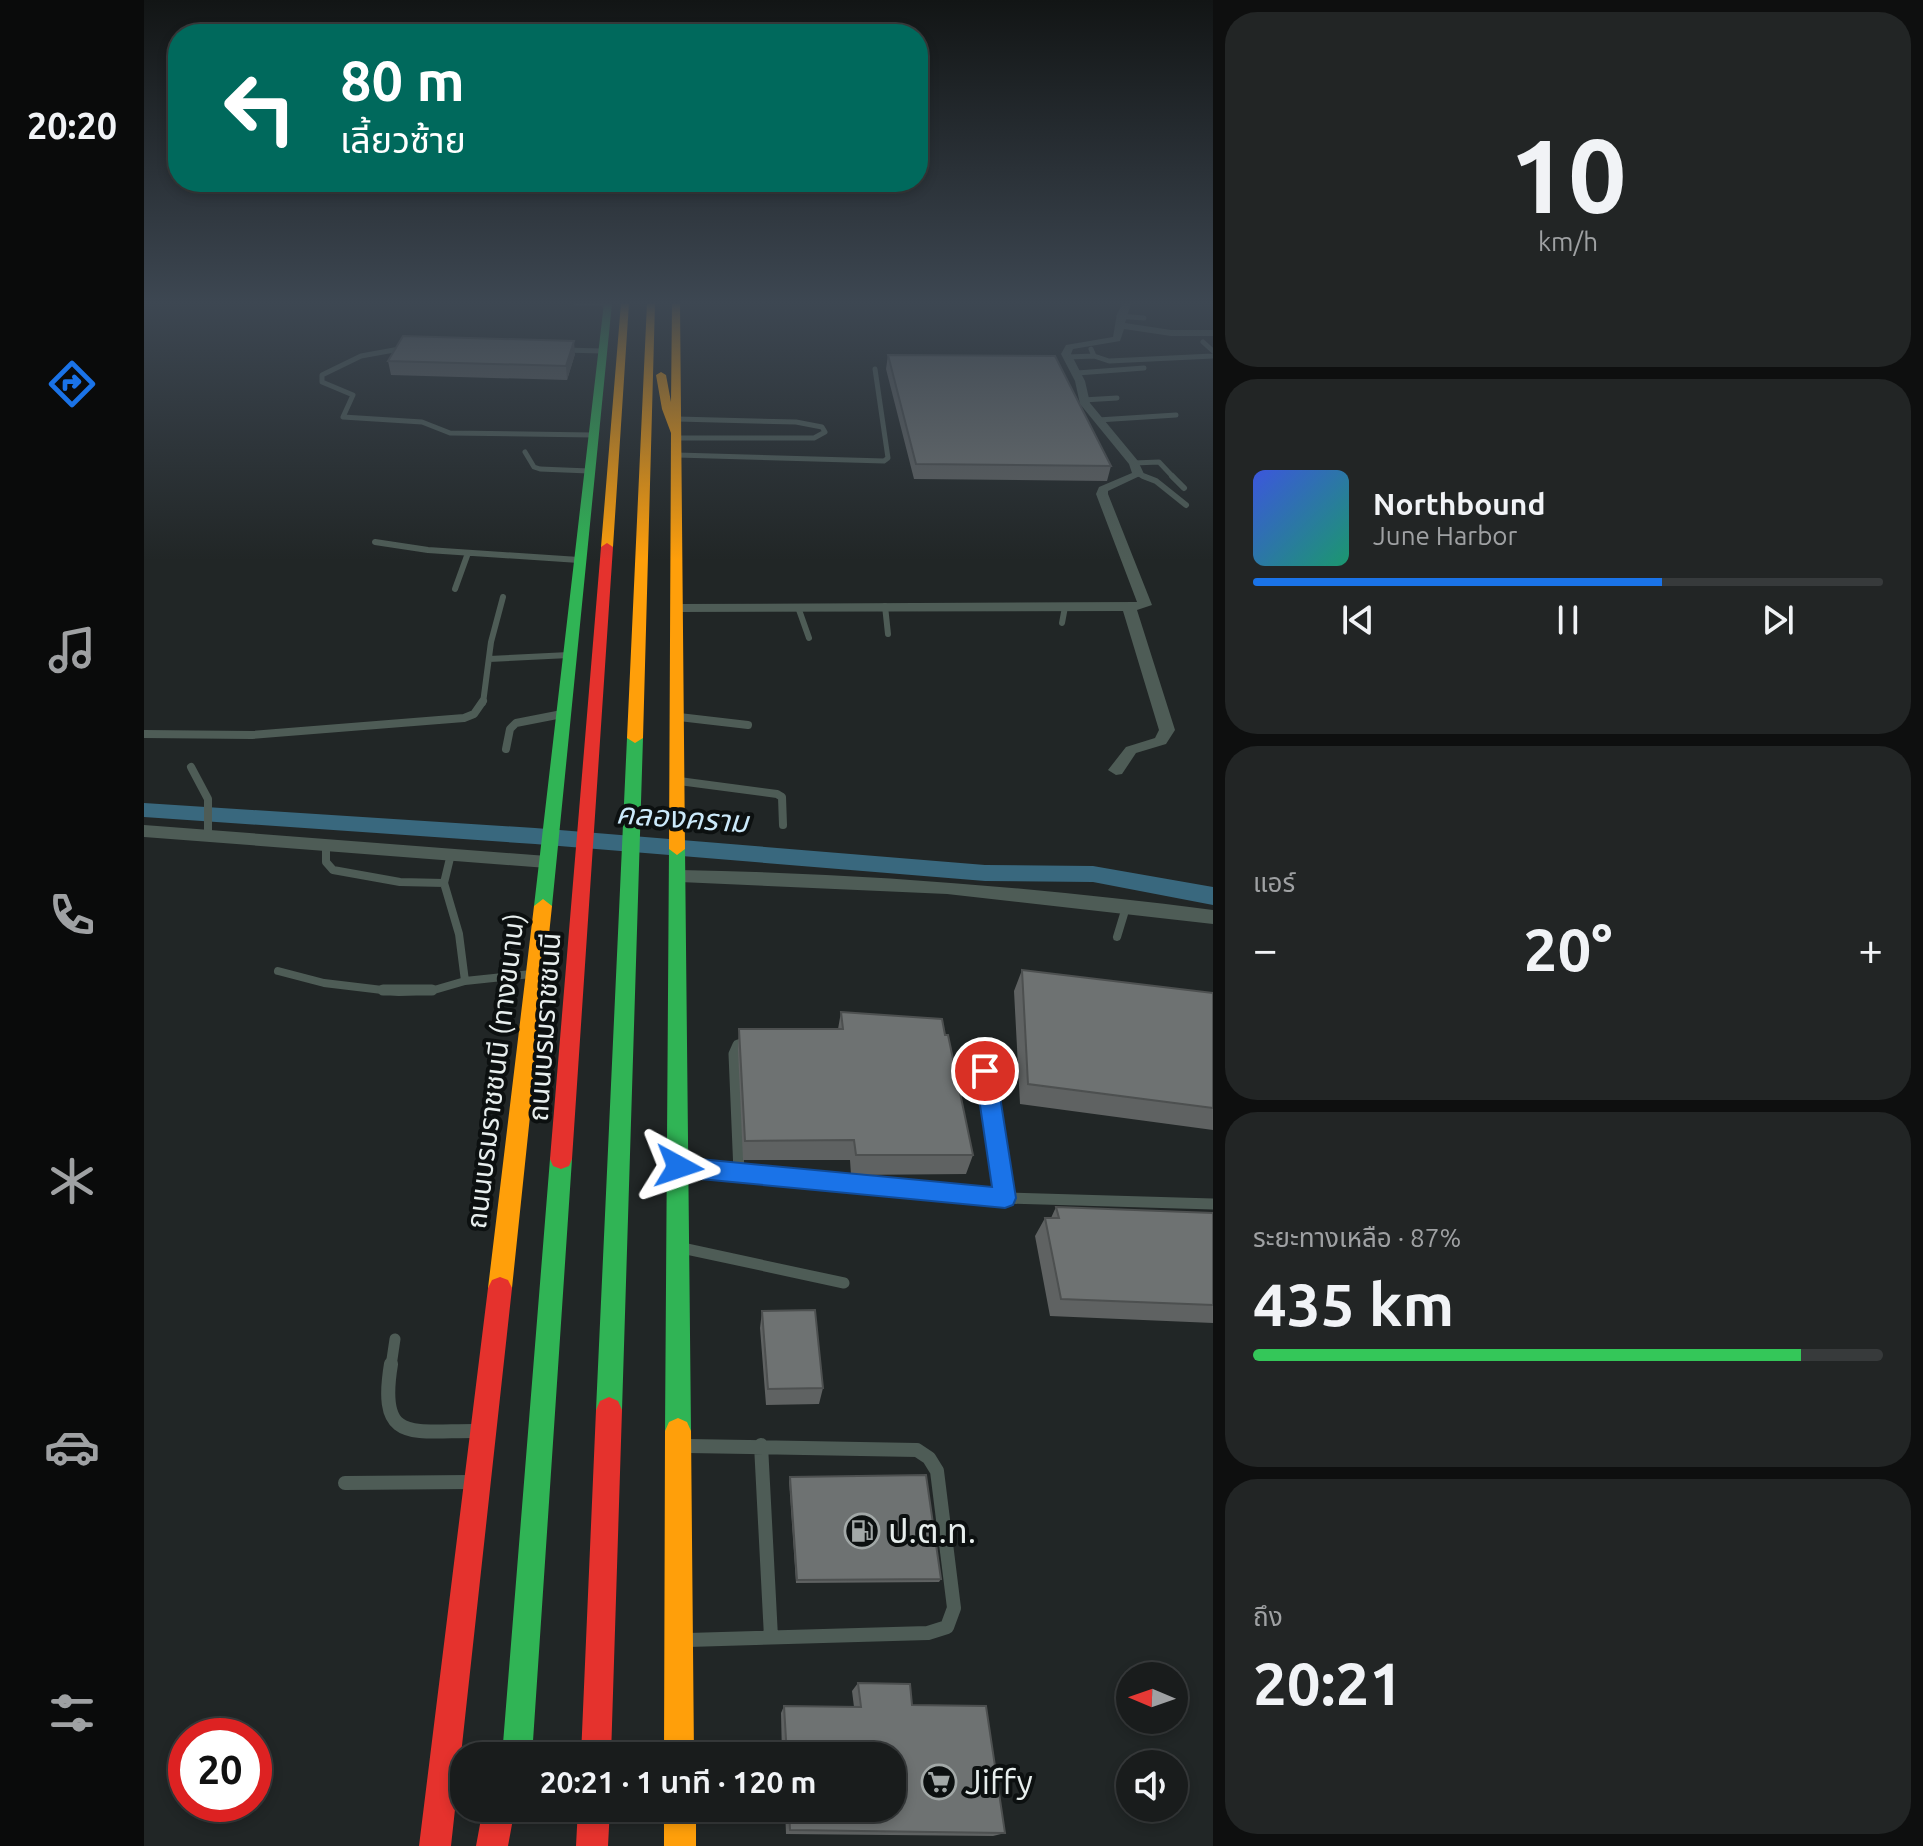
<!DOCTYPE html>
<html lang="th">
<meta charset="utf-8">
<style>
body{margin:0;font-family:Ubuntu,"Noto Sans Thai",sans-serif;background:#222525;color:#f1f3f6;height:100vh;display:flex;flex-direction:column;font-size:30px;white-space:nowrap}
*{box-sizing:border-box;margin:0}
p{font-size:26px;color:#9fa1a3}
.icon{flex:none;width:44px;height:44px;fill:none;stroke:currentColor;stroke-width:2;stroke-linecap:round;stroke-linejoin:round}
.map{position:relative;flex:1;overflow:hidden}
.drawer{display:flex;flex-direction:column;gap:12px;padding:12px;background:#0e0f0f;width:710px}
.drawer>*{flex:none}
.guide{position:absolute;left:24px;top:24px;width:760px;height:168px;border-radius:32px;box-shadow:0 4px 12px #0003,0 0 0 2px #373a3b;background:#00695c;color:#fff;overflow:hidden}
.needle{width:52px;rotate:272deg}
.fabs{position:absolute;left:972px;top:1662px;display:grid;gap:16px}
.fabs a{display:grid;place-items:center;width:72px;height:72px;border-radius:50%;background:#191c1c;box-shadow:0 4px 12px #0003,0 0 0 2px #373a3b;font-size:40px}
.speed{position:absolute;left:24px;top:1718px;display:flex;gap:16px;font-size:40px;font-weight:700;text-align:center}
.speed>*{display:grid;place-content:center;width:104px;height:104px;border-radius:50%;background:#191c1c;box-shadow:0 4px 12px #0003,0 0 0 2px #373a3b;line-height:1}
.speed .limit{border:12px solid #d22;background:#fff;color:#111}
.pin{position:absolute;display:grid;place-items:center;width:68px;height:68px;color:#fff;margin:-34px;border:4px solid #fff;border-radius:50%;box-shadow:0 2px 8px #0007}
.me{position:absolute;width:88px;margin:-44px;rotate:95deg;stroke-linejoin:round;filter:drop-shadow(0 0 6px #0008)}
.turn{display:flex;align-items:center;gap:28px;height:168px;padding:0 40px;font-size:36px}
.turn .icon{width:104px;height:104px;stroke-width:2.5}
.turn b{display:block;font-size:56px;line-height:68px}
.big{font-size:60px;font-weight:600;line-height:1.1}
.drawer .tile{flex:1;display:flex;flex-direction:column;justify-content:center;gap:12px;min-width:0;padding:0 28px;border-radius:32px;background:#222525}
.drawer .dial{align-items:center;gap:0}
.dial b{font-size:104px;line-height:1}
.song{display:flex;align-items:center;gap:24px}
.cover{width:96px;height:96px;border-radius:12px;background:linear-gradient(135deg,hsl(230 70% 55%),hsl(160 70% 35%))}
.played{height:8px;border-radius:4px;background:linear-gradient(90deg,#1a73e8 65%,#373a3b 65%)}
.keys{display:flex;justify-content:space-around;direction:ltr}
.heat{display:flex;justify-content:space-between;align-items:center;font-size:44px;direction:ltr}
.charge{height:12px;border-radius:6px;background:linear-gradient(90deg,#34c759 87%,#373a3b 0)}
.trip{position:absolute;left:306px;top:1742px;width:456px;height:80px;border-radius:32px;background:#191c1c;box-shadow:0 4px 12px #0003,0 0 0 2px #373a3b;font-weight:600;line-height:80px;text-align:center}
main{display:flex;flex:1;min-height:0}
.menu{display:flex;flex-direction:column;width:144px;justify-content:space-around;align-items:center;background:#0a0b0b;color:#9fa1a3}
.menu .icon{width:56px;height:56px}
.menu .on{color:#1a73e8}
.menu b{font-size:36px;color:#f1f3f6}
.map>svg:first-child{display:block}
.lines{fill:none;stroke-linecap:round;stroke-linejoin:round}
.canal{fill:#39687e;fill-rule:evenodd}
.lane-far4{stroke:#4e5c56;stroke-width:5}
.lane-far3{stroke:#4e5c56;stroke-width:6}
.lane-far2{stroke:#4e5c56;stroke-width:8}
.lane-far1{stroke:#4e5c56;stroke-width:11}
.lane{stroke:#4e5c56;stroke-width:14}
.street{fill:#4e5c56;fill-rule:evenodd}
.fast{fill:#30b455;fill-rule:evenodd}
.slow{fill:#ff9f0a;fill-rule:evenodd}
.jam{fill:#e5322d;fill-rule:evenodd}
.wall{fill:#5f6262}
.shaded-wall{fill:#4d5050}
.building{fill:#6e7272;stroke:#4d5050;stroke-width:2}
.route{fill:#1a73e8;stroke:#114b97;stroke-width:2}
.labels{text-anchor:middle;stroke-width:8;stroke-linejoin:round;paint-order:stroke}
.street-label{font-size:28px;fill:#e7eeed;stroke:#0c1010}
.water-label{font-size:30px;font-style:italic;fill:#cbe9fa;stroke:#0c1010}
.near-poi-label{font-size:34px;fill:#e7eeed;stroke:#0c1010;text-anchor:start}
</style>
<main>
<nav class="menu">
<b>20:20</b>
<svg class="icon on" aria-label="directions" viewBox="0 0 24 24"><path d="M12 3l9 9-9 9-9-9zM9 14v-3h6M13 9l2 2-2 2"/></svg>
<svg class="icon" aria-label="music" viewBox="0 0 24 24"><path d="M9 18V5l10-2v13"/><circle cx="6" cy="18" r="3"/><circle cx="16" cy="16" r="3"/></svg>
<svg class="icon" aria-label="phone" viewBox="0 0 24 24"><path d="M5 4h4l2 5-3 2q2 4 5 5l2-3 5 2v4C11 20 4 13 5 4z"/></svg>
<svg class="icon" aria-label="climate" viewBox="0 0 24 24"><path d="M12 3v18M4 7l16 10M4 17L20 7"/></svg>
<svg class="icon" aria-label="car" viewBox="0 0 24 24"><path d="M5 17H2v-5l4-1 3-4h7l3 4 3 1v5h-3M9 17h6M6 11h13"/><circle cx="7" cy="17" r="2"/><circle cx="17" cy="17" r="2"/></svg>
<svg class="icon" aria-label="filters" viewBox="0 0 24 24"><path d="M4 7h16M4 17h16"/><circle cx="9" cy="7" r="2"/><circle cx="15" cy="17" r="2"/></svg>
</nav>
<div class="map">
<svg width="1069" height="1846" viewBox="0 0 1069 1846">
<rect width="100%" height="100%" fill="#212626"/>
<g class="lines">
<path class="canal" d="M0 803 391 828 841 865 949 866 1069 887V905L949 882 841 881 391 844 0 817Z"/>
<path class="lane-far4" d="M431 303 464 304
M975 316 1000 318
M1059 342 1069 351
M261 348 217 356 178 375V382L209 395 199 417 278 422 306 433 449 435
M420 350 458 351
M950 356 965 361 1069 356
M924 357 950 356 947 349
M933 373 1000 368
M939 400 973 398
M533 419 652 422 678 427 681 432 670 438H533
M954 420 1032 415
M381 452 390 467 396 469 445 471
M533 455 740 461 744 458 731 369
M990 463 1015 462 1030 478
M994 474 1004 478"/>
<path class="lane-far3" d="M999 476 1012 481 1042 505
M1028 476 1040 488
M231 542 284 550 435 560
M311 589 324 553
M741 606 744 634
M654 607 665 638
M918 623 921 607
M345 659 425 655
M339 703 347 642 359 597"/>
<path class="lane-far2" d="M535 717 604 725
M0 734 108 735 320 718 330 714 339 701
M362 749 366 729 372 723 418 714
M47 767 64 799V836
M535 781 633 794 638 797 639 825
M182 844V862L189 870 256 882 300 883 307 854
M300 883 315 934 321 981
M973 937 983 904
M134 971 180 983 255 992 290 990 321 981 387 974"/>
<path class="lane-far1" d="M239 990H288
M841 1071 861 1198
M539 1167 861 1198 1069 1204
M595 1172 590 1054 594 1045 606 1042
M538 1248 700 1283
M247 1366 251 1339"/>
<path class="lane" d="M247 1364C234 1443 266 1431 330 1431
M617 1445 627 1637
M544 1446 773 1450 785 1458 793 1471 810 1608 803 1627 784 1633 544 1640
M201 1483 326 1482"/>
<path class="street" d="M979 303H987L981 323 1027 330H1069V336H1027L980 329 976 341 929 349 927 354 941 381 946 403 994 461 1000 474 964 491V494L1008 605 993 610 1031 730 1022 744 992 753 978 774 972 775 964 770 982 747 1011 738 1015 730 979 611 534 612 527 608 534 604 993 602 952 494 955 487 988 473 985 464 936 404 931 381 917 354 922 345 969 337 973 314Z
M0 825 403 856 412 862 403 868 0 837Z
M536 870C715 873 892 887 1069 910V924L803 894 536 882 527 876Z"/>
<path class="fast" d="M460 303H468L408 906 399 913 390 906Z
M491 733 499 738 478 1410 474 1419 465 1423 456 1419 452 1410 483 738Z
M533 843 541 849 547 1431 543 1440 534 1444 525 1440 521 1431 525 849Z
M417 1149 425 1152 428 1159 388 1756H358L406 1159 409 1152Z"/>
<path class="slow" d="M477 303H485L469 547 463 551 457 547Z
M503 303H511L499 738 491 743 483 738Z
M528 303H536L541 849 533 855 525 849 527 433 518 409 512 375 517 372 522 375 527 402Z
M399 899 408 906 368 1288 364 1296 356 1299 348 1296 344 1288 390 906Z
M534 1418 543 1422 547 1431 550 1756H520L521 1431 525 1422Z
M520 1808H552V1846H520Z"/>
<path class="jam" d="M463 543 469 547 428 1159 425 1166 417 1169 409 1166 406 1159 457 547Z
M356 1277 364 1280 368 1288 307 1846H275L344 1288 348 1280Z
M465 1397 474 1401 478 1410 467 1756H437L452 1410 456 1401Z
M339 1808H371L364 1846H332Z
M434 1808H466L464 1846H432Z"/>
</g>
<path class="wall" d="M431 354 423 380 247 375 244 361Z
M744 355 967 466 963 481 770 479 742 369Z
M878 970 1069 993V1130L876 1104 870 991Z
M697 1012 829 1155 822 1174 707 1175 706 1160H599L594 1050 595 1029H694Z
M912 1207 1069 1213V1323L906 1316 891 1236 901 1218H907Z
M618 1311 679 1388 675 1404 622 1405 616 1328Z
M646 1477 797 1579 795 1582 652 1583 645 1481Z
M714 1683 768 1705 861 1833 849 1836 642 1834 641 1808H748V1756H638L637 1713 640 1706 710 1707 708 1691Z"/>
<path class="shaded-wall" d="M430 341 431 354 423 380 422 366Z"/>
<path class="building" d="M259 336 430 341 422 366 244 361Z
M744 355 911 356 967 466 772 464Z
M878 970 1069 993V1108L884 1084Z
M697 1012 798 1019 801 1035H804L829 1155H712L710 1140 601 1141 595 1029H699Z
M912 1207 1069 1213V1305L917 1299 901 1218H915Z
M671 1310 679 1388 624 1389 618 1311Z
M782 1475 797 1579 653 1580 646 1477Z
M714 1683 766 1684 768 1705 842 1706 861 1833 646 1830 645 1808H748V1756H643L640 1706 717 1707Z"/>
<linearGradient id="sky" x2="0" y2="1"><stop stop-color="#121515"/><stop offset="0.54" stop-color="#3d4752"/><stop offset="1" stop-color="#3d4752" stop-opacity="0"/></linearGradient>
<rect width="1069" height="561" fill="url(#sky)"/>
<path class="route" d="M841 1063 849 1065 852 1071 872 1198 869 1205 861 1208 535 1177 527 1174 524 1167 527 1160 535 1157 848 1187 831 1071 834 1065Z"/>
<defs>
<g id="fuel-ring" transform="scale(1.8)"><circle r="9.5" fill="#0c1010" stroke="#a2a8a7" stroke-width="1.5"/><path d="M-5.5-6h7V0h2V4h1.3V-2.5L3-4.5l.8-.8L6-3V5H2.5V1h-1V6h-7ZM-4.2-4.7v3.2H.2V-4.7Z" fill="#a2a8a7"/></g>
<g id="supermarket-ring" transform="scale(1.8)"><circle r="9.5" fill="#0c1010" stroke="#a2a8a7" stroke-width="1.5"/><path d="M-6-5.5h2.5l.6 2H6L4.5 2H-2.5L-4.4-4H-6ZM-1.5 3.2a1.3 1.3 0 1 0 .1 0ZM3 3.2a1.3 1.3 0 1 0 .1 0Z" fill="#a2a8a7"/></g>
</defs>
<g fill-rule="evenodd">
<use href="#fuel-ring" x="718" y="1531"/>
<use href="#supermarket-ring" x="795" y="1782"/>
</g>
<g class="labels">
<g class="street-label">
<text transform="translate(400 1027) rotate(-86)" y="10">ถนนบรมราชชนนี</text>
<text transform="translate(351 1071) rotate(-83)" y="10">ถนนบรมราชชนนี (ทางขนาน)</text>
</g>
<g class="water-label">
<text transform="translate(538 818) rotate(4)" y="10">คลองคราม</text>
</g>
<g class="near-poi-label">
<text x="744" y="1543">ป.ต.ท.</text>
<text x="821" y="1794">Jiffy</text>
</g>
</g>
</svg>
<div class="fabs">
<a><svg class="needle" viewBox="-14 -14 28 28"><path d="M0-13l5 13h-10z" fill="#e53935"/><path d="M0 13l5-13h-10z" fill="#9fa1a3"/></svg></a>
<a><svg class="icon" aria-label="sound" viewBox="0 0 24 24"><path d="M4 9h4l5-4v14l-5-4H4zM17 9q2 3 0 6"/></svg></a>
</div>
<div class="speed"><div class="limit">20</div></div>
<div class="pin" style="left:841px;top:1071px;background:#d93025"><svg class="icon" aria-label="arrive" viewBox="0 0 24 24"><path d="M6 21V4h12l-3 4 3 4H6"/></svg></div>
<svg class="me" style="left:535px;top:1167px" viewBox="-20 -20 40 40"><path d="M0-17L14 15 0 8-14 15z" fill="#1a73e8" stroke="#fff" stroke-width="4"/></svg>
<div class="trip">20:21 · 1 นาที · 120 m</div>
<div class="guide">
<div class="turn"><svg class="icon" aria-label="left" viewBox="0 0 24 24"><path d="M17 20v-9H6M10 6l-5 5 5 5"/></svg><div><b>80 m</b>เลี้ยวซ้าย</div></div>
</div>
</div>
<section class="drawer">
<div class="tile dial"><b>10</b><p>km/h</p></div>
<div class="tile">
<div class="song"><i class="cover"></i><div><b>Northbound</b><p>June Harbor</p></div></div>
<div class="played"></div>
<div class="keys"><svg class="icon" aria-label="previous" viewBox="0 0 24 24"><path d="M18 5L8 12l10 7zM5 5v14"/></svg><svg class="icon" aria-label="pause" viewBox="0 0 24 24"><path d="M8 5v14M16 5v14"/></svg><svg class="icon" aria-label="next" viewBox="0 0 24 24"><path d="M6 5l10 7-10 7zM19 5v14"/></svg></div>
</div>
<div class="tile"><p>แอร์</p>
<div class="heat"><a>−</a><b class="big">20°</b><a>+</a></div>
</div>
<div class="tile"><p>ระยะทางเหลือ · 87%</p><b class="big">435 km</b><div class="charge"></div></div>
<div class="tile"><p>ถึง</p><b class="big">20:21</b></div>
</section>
</main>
